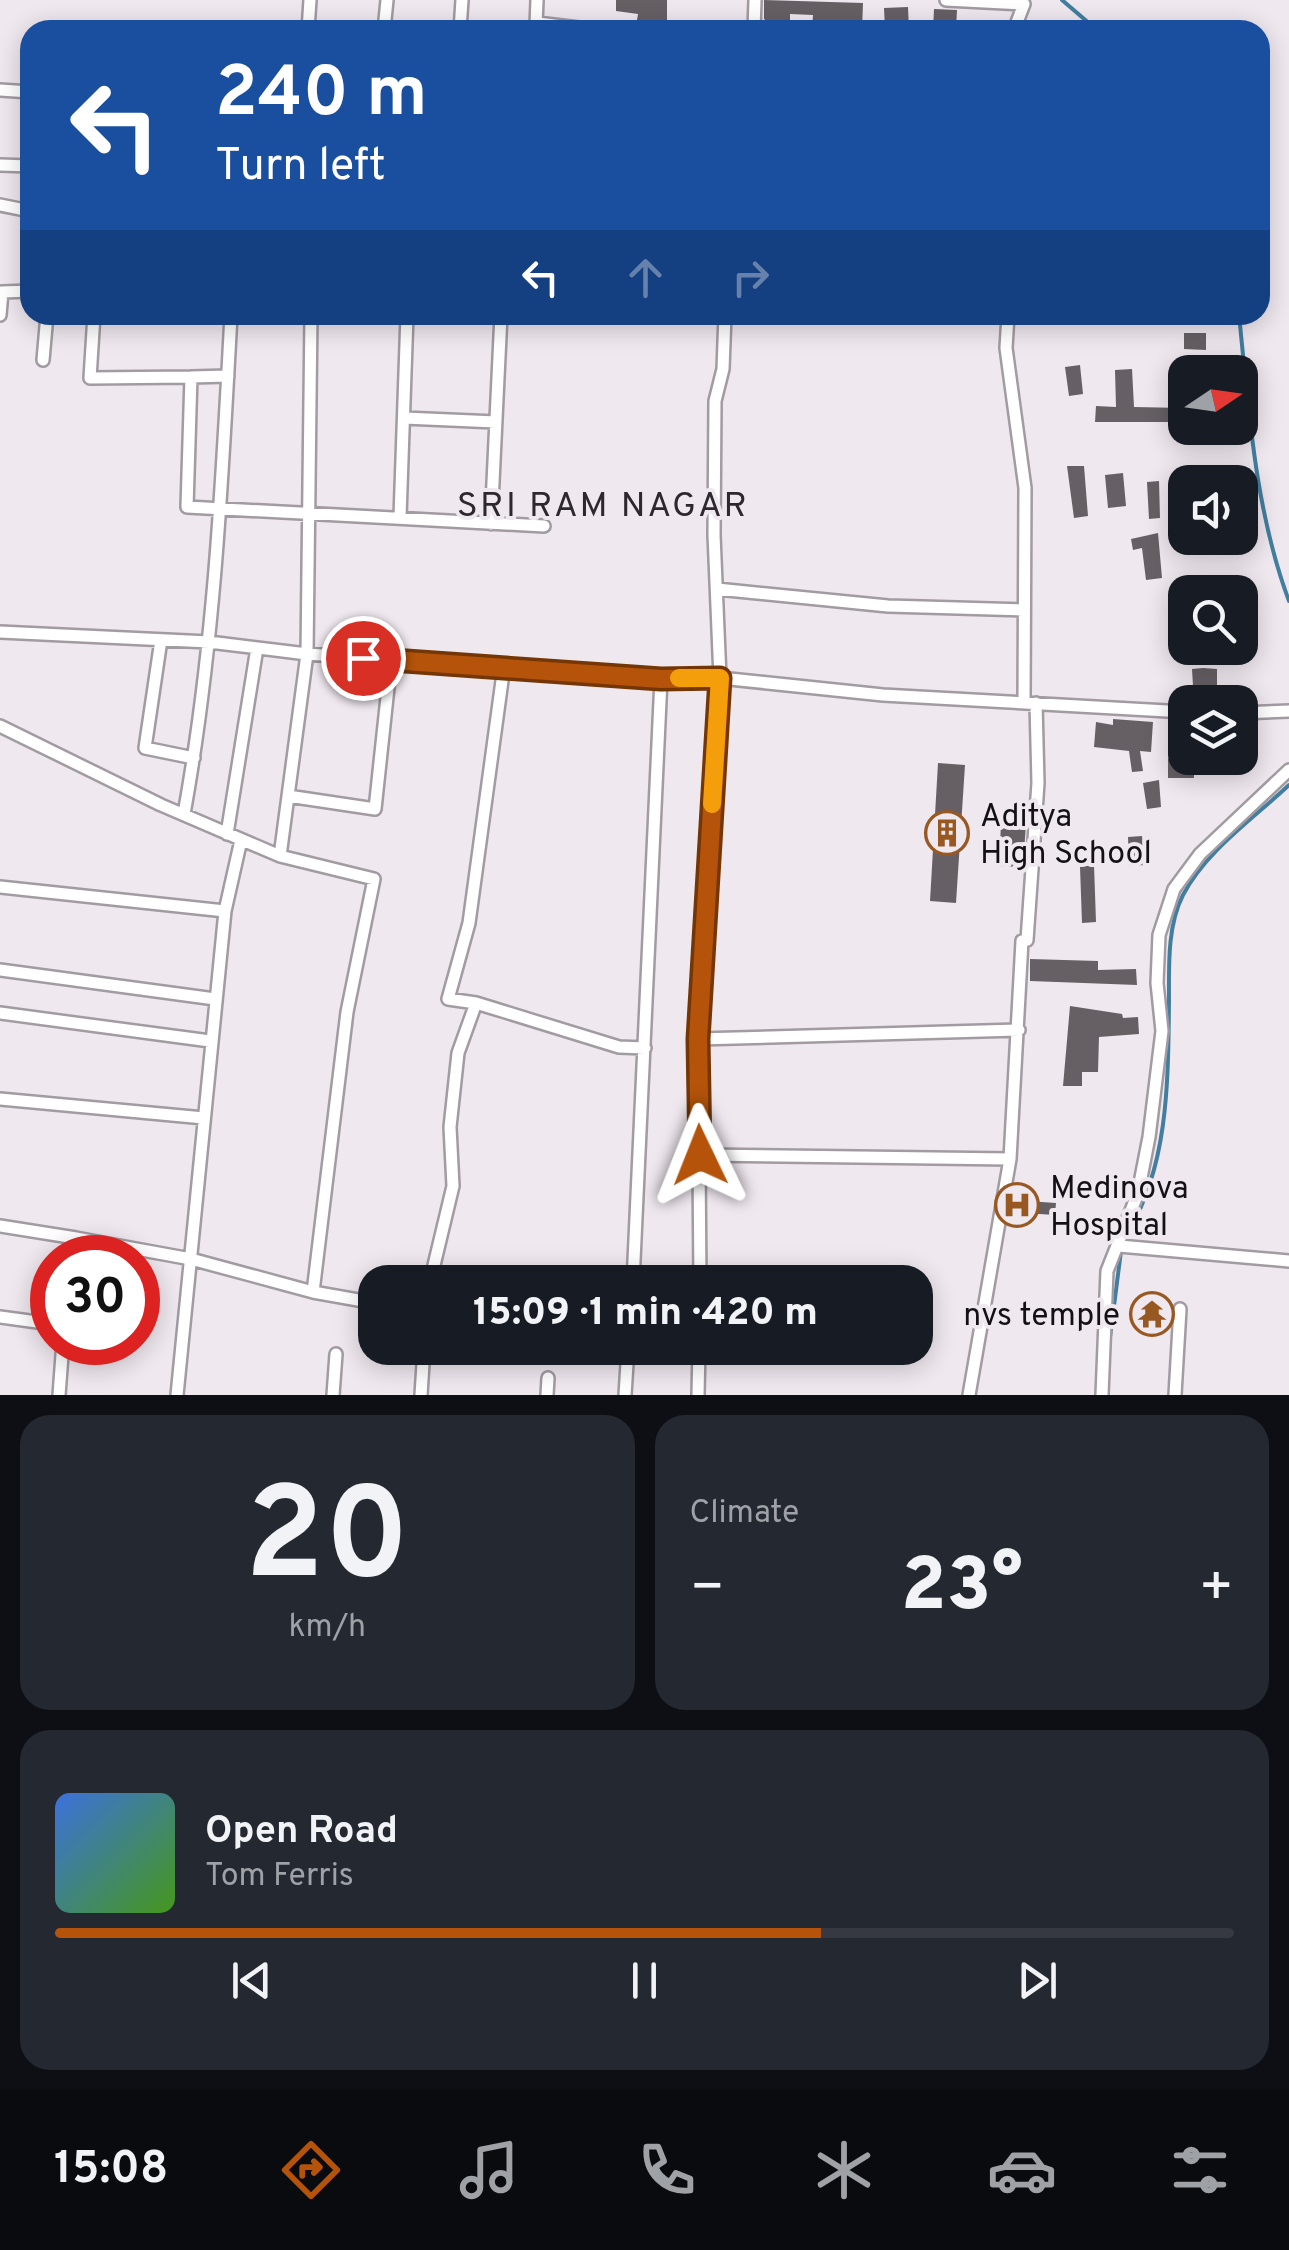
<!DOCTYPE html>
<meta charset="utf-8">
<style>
body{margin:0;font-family:Overpass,sans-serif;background:#242831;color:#f1f3f6;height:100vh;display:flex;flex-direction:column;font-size:38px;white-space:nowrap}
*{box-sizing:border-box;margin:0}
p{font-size:32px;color:#9ea1a6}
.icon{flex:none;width:55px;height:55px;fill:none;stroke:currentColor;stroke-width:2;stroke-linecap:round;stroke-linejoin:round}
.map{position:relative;height:1395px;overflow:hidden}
.drawer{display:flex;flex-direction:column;gap:20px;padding:20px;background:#0d0f14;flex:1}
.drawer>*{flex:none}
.hud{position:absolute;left:20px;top:20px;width:1250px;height:305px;border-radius:30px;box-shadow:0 5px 25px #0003;background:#1a4fa0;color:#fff;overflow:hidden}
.needle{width:65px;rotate:77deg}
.fabs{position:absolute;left:1168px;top:355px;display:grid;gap:20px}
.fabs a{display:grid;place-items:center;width:90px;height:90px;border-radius:20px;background:#171b24;box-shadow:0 5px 25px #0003;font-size:50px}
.speed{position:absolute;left:30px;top:1235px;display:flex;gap:20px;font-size:50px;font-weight:700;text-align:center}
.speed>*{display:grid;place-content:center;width:130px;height:130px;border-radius:50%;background:#171b24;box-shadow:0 5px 25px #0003;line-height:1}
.speed .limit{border:15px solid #d22;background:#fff;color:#111}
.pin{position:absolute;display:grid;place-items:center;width:85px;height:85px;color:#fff;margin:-42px;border:5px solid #fff;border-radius:50%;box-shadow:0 2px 10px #0007}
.me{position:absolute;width:110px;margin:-55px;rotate:358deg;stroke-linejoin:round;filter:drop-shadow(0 0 8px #0008)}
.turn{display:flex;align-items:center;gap:35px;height:210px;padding:0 30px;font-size:45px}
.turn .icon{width:130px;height:130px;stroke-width:2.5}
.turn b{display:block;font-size:70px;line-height:85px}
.lanes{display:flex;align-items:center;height:95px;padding:0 30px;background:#0003;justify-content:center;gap:50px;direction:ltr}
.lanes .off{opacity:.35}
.big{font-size:75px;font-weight:800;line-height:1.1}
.drawer .tile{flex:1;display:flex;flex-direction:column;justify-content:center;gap:15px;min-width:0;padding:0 35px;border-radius:30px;background:#242831}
.drawer .dial{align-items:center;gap:0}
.dial b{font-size:130px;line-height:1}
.song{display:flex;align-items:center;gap:30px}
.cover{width:120px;height:120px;border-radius:15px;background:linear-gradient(135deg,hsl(220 70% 55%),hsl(100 70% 35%))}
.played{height:10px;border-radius:5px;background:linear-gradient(90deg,#b45309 65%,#363941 65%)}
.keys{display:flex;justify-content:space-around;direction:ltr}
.heat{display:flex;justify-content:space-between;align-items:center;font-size:55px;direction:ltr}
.drawer .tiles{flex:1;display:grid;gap:20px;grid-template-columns:1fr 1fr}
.tile:last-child{grid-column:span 2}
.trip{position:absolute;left:358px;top:1265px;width:575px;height:100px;border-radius:30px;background:#171b24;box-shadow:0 5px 25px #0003;font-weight:800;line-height:100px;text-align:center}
.menu{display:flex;height:160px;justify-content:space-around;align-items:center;background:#090b0e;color:#9ea1a6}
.menu .icon{width:70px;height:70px}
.menu .on{color:#b45309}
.menu b{font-size:45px;color:#f1f3f6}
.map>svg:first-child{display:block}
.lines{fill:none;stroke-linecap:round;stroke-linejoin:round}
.stream{stroke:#427e9f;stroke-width:4}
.building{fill:#666065}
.street-casing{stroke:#a29ba2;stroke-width:16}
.street{stroke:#fff;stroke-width:11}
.route-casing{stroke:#753606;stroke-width:25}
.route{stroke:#b45309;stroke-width:18}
.slow{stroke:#f59e0b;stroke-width:18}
.labels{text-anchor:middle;stroke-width:8;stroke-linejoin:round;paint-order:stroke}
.poi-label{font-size:32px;fill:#141114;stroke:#efe8ef;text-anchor:start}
.neighbourhood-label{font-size:35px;letter-spacing:2.5px;fill:#2d282d;stroke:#efe8ef}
</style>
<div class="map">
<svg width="1289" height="1395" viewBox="0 0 1289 1395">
<rect width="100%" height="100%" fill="#efe8ef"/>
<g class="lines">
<path class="stream" d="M1062 0 1097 30
M1239 315C1249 411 1255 510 1289 601
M1128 1232C1169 1164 1168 1080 1169 1001 1169 968 1167 926 1183 895 1206 851 1254 818 1289 785
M1109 1345 1121 1251"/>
</g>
<path class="building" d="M616 0H667V20H637L638 14 616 11Z
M764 0 863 3 862 30H812L813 15 790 14V22H768L764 19Z
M908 7 909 30H885L884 8Z
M934 9 957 10 956 30H933Z
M1184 333H1206V350L1184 349Z
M1080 365 1083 394 1069 396 1065 367Z
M1132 369 1134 407 1185 408V422H1095L1096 406 1116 407 1115 370Z
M1067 466H1084L1088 516 1074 518Z
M1123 473 1126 506 1108 508 1105 475Z
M1159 481 1160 518 1149 519 1147 482Z
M1158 533 1162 578 1146 580 1142 548 1133 550 1131 539Z
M1203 668 1217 669V685L1193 686 1192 669Z
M1113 719 1153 722 1151 752 1140 751 1143 771 1132 772 1129 751 1094 747 1096 722 1113 725Z
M1168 759 1194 763V778H1168Z
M938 763 965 765 956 903 930 901Z
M1159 780 1161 807 1147 809 1143 783Z
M1001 823 1026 824 1023 867 999 866Z
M1142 836 1145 865 1129 866 1128 837Z
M1094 865 1096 922 1082 923 1080 867Z
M1030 959 1098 961V970L1136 969 1137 985 1030 981Z
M1070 1006 1122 1014 1123 1018 1138 1017 1139 1034 1099 1037 1098 1072H1082V1086H1063Z
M1012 1200 1056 1203 1055 1215 1010 1212Z"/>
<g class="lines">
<g class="street-casing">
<path id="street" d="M946 0 1024 4 1014 30
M537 23 596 30
M536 26 537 0
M308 30 310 0
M384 30 387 0
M460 30 462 0
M754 30 755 0
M0 90 30 92
M0 165 30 166
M0 205 30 211
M0 315 2 292 30 291
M94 315 90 378 191 377 187 507 544 526
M1008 315 1006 348 1025 488 1024 702
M43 360 47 315
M191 377 228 376
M404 418 496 422
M400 517 407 315
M491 524 501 315
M717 589 888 606 1024 610
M0 632 209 642 307 654 661 679 720 678 883 695 1185 712
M161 640 145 748 194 758
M1240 713 1289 711
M0 726 161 805 280 856 374 879 347 1012 313 1292 375 1303
M288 796 375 809 391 660
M184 814C214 648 222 483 231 315
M227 834 257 648
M280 856 307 654 311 315
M0 887 225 911 177 1395
M225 911 241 840
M0 970 215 999
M476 1003 619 1047 645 1048
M0 1013 210 1041
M698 1039 1019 1030
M0 1099 204 1118
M701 1155 1010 1159
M0 1226 76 1238 75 1258
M76 1238 191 1259 313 1292
M1119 1246 1289 1261
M430 1282 453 1186 450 1127 458 1053 476 1003 448 999 469 923 504 666
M633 1282 661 679
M700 1282 698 1039 720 678 714 535 715 401 723 369 725 315
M0 1317 52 1324
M59 1395 63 1342
M333 1395 336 1354
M421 1395 424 1348
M547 1395 548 1378
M625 1395 628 1348
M698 1395 699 1348
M969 1395 1010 1159 1022 941 1027 940 1038 783 1036 703
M1102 1395 1107 1271 1138 1193 1149 1137 1162 1031 1157 983 1159 935 1174 889 1200 854 1289 770
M1175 1395 1180 1309"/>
</g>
<use href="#street" class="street"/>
</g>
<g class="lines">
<g class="route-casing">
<path id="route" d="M363 658 661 679 720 678 698 1039 700 1155"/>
</g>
<use href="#route" class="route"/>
<path class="slow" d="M679 678H720L712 804"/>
</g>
<defs>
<g id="building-ring" transform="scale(2.25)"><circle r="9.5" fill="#efe8ef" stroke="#985822" stroke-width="1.5"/><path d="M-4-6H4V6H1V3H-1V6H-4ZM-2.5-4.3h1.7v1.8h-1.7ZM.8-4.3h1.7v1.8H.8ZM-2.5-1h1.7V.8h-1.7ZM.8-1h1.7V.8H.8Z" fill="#985822"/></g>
<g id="hospital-ring" transform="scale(2.25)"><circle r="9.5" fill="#efe8ef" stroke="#985822" stroke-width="1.5"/><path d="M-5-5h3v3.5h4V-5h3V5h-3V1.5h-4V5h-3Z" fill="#985822"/></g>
<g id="temple-ring" transform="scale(2.25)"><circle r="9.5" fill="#efe8ef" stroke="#985822" stroke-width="1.5"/><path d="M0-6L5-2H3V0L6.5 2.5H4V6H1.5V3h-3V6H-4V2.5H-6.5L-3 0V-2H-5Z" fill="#985822"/></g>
</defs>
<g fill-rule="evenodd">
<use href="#building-ring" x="947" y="833"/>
<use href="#hospital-ring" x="1017" y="1205"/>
<use href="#temple-ring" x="1152" y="1314"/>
</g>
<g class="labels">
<g class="poi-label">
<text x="980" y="826">Aditya<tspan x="980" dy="37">High School</tspan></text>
<text x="1050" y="1198">Medinova<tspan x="1050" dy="37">Hospital</tspan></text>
<text x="1120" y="1325" text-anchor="end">nvs temple</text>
</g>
<g class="neighbourhood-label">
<text x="603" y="516">SRI RAM NAGAR</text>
</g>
</g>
</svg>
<div class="fabs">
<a><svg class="needle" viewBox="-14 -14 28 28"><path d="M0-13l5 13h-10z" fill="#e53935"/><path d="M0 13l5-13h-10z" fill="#9ea1a6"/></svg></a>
<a><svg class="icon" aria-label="sound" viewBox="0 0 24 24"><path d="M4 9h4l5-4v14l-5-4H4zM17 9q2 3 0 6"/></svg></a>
<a><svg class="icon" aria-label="search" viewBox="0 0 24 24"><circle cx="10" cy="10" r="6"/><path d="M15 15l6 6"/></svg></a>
<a><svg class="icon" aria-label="layers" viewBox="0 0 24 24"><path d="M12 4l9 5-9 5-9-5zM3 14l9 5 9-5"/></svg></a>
</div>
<div class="speed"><div class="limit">30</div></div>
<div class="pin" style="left:363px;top:658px;background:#d93025"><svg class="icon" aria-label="arrive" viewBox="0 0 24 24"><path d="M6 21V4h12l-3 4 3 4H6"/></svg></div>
<svg class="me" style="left:700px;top:1155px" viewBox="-20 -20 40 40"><path d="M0-17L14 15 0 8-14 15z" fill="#b45309" stroke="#fff" stroke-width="4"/></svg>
<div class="trip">15:09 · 1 min · 420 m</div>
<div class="hud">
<div class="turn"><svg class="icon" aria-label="left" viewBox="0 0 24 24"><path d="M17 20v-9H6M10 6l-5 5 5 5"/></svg><div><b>240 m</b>Turn left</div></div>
<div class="lanes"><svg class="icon" aria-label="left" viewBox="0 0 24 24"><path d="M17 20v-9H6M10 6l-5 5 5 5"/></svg><svg class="icon off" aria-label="ahead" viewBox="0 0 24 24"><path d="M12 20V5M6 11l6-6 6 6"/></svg><svg class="icon off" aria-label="right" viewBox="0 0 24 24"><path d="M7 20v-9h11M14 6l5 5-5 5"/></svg></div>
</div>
</div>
<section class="drawer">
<div class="tiles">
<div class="tile dial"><b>20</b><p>km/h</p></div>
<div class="tile"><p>Climate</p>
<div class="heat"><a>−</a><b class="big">23°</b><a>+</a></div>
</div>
<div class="tile">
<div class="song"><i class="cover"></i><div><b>Open Road</b><p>Tom Ferris</p></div></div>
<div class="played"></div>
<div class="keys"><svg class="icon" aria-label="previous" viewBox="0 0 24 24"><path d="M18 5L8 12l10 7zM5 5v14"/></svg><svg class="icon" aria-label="pause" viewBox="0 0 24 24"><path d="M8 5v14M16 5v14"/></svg><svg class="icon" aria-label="next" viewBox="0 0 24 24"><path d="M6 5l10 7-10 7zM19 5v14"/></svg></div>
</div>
</div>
</section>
<nav class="menu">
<b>15:08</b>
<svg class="icon on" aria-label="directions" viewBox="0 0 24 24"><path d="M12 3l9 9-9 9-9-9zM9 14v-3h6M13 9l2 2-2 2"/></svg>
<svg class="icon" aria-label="music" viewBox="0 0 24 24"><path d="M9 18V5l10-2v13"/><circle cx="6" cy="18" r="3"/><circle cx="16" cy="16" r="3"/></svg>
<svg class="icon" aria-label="phone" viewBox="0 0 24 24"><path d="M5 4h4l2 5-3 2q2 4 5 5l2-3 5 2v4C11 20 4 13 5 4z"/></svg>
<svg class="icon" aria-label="climate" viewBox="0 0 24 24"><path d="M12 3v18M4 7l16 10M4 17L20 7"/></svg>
<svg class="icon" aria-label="car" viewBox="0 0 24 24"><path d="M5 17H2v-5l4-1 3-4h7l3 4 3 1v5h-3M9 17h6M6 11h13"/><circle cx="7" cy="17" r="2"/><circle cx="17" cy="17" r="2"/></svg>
<svg class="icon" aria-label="filters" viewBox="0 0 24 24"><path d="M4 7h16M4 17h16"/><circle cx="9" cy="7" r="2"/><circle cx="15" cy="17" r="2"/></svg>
</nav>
